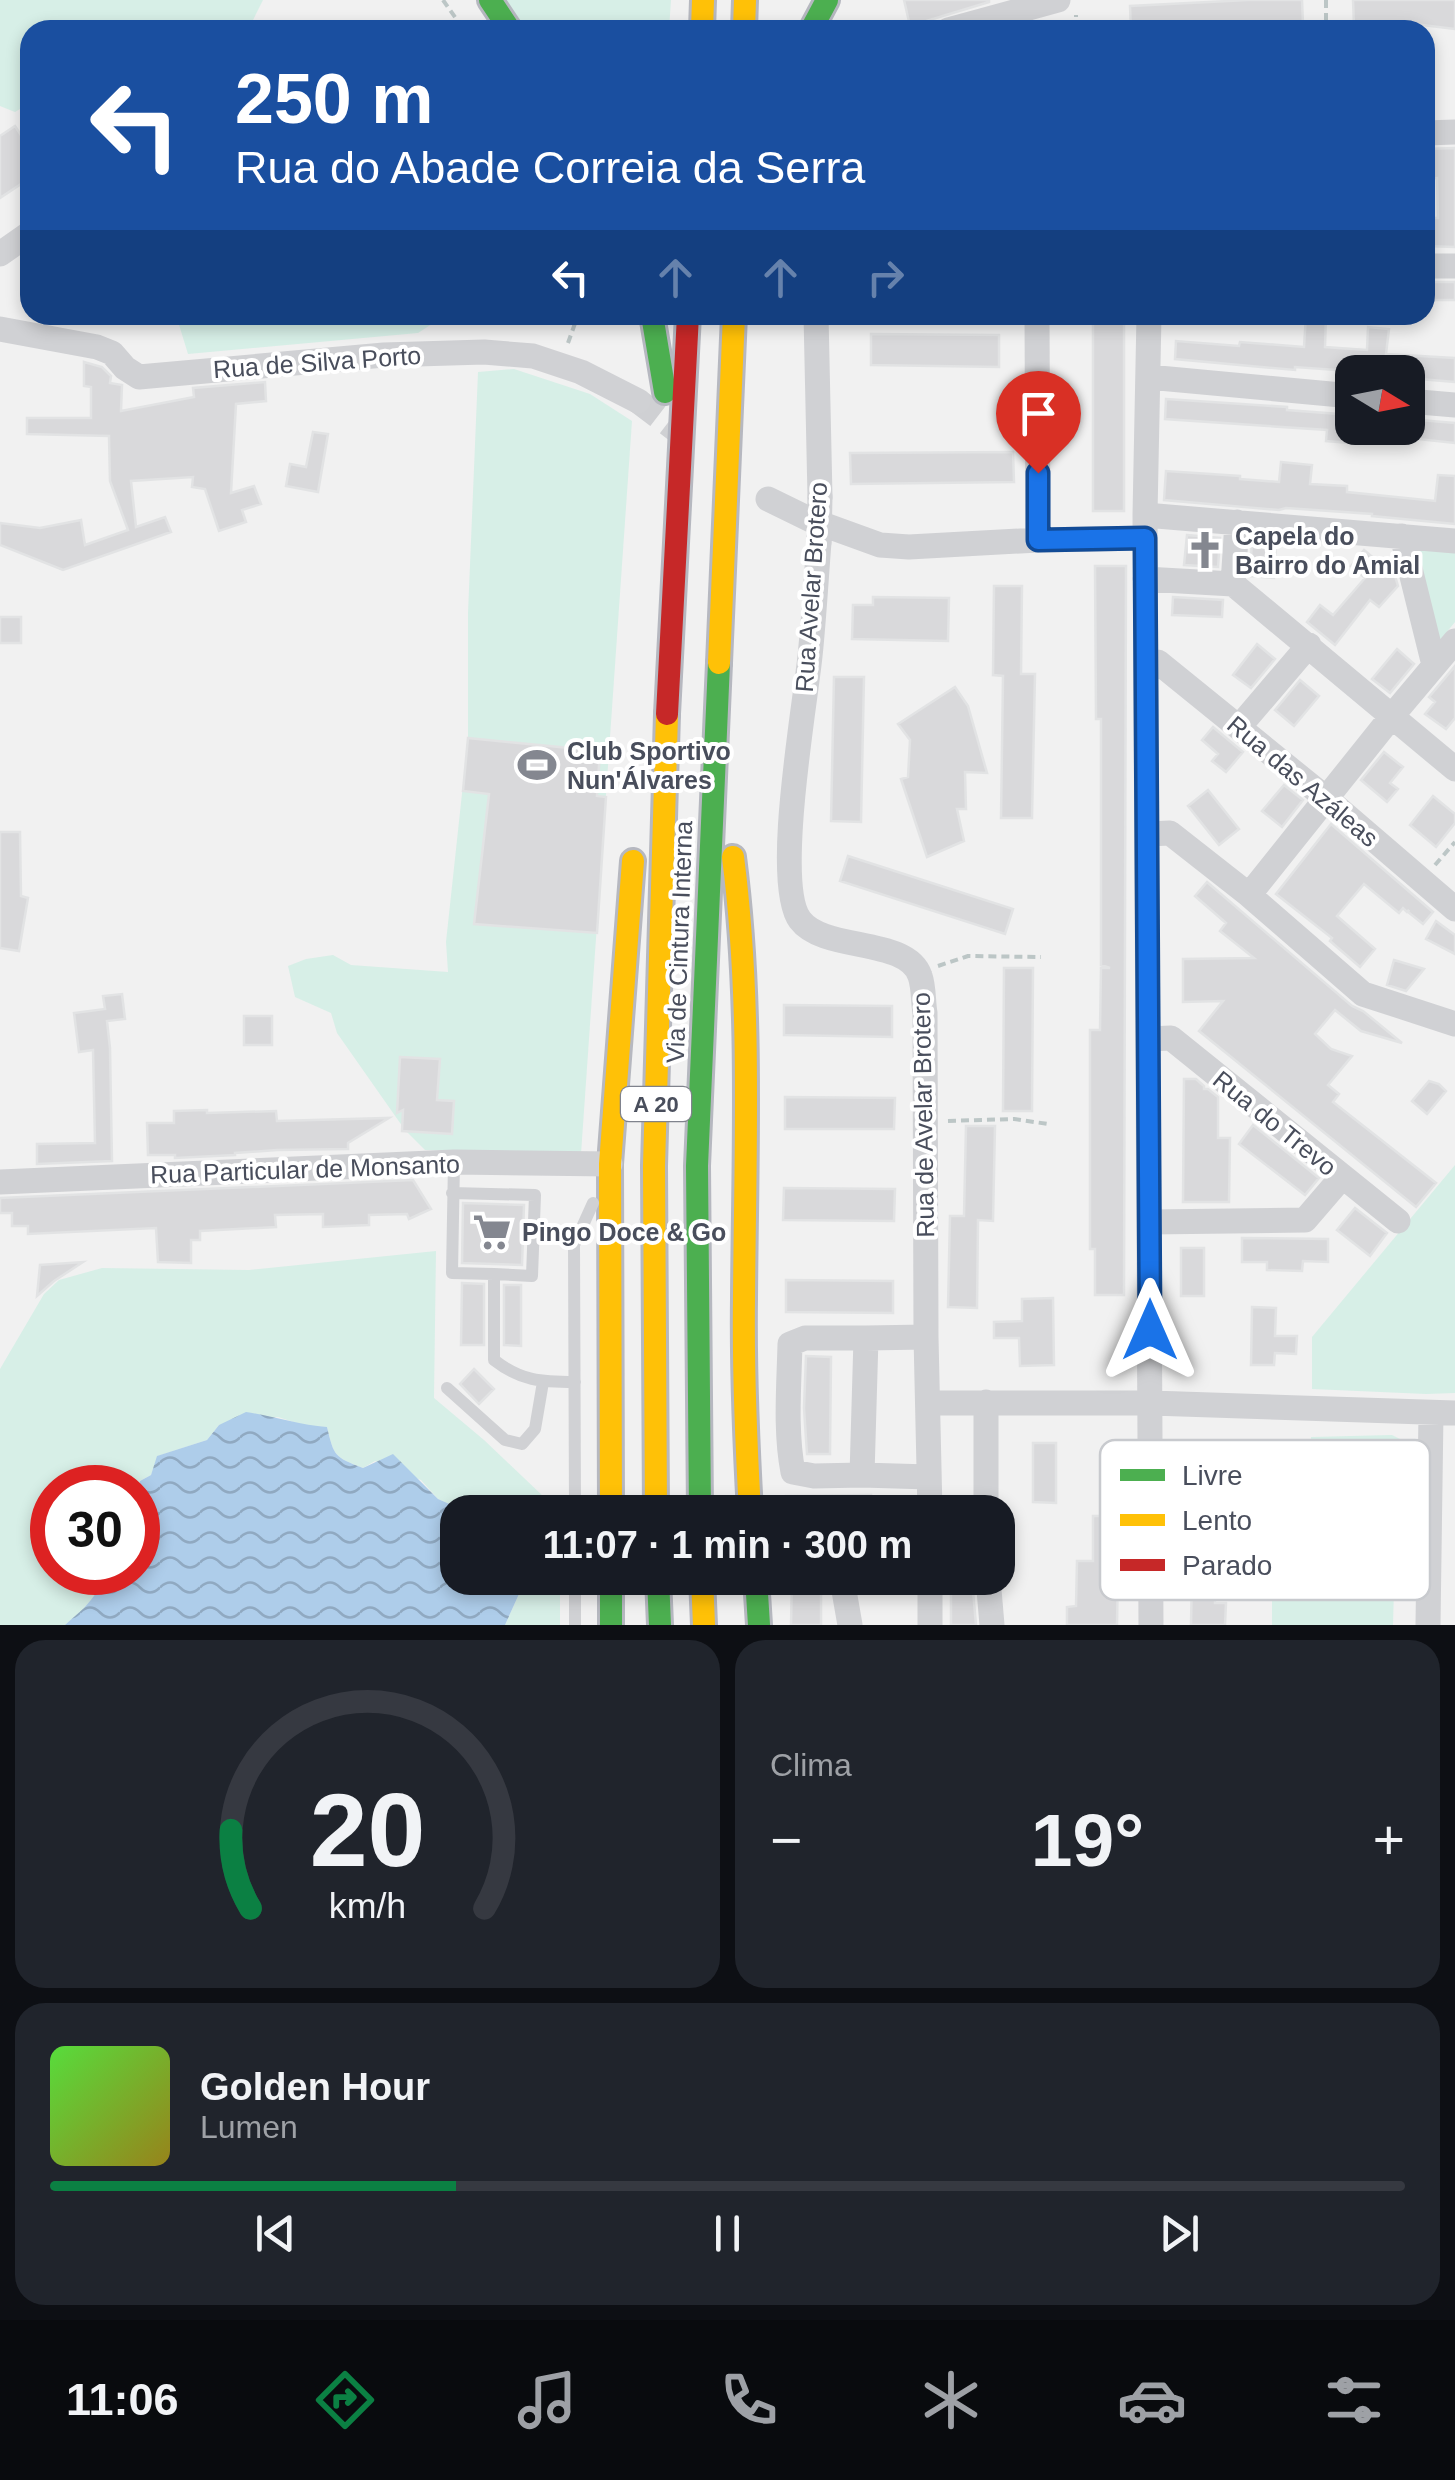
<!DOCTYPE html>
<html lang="pt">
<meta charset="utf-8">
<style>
body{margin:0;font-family:Helvetica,sans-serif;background:#20242c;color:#f1f3f6;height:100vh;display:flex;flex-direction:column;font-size:38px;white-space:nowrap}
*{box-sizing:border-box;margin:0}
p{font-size:32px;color:#9ea1a6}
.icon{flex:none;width:55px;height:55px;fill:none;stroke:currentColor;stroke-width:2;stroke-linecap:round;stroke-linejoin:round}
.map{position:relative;height:1625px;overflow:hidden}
.side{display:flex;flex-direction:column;gap:15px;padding:15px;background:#0d0f14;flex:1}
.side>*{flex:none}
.top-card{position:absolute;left:20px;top:20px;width:1415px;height:305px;border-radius:30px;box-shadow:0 5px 15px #0003;background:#1a4fa0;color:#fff;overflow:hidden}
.needle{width:65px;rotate:100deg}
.fabs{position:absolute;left:1335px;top:355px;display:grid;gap:20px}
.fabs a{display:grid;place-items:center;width:90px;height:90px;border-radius:20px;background:#171b24;box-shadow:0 5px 15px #0003;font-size:50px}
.speed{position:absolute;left:30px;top:1465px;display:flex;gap:20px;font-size:50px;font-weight:700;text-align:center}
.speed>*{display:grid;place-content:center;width:130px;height:130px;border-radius:50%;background:#171b24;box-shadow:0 5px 15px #0003;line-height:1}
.speed .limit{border:15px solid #d22;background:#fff;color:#111}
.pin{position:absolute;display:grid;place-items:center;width:85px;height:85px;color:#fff;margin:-102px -42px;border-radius:50% 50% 50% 0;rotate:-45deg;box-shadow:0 0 10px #0007}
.pin .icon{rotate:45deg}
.me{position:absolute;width:110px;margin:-55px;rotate:0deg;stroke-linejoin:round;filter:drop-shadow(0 0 8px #0008)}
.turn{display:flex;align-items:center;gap:35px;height:210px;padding:0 50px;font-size:45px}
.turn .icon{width:130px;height:130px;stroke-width:2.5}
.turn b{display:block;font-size:70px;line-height:85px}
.lanes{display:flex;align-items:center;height:95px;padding:0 50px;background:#0003;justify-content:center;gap:50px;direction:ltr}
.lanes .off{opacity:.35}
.big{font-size:75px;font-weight:800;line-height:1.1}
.side .card{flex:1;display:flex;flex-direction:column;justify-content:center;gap:15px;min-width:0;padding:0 35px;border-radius:30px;background:#20242c}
.side .dial{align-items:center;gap:0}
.dial svg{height:260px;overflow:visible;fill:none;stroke:#363941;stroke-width:7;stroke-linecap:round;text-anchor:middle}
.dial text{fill:#f1f3f6;stroke:none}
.song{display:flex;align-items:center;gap:30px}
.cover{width:120px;height:120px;border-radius:15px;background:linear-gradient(135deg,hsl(110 70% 55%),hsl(50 70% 35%))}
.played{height:10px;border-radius:5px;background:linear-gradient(90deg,#0b8043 30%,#363941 30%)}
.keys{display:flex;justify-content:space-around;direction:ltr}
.heat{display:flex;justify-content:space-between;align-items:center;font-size:55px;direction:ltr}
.side .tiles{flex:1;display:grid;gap:15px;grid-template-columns:1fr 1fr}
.card:last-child{grid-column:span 2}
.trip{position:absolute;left:440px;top:1495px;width:575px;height:100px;border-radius:30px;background:#171b24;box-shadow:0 5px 15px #0003;font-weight:800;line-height:100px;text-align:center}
.dock{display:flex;height:160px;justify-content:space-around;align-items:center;background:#090b0e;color:#9ea1a6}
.dock .icon{width:70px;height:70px}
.dock .active{color:#0b8043}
.dock b{font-size:45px;color:#f1f3f6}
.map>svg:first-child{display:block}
.green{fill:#d7efe7}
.water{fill:url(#water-waves)}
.building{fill:#d9d9db;stroke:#e2e3e4;stroke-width:2.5}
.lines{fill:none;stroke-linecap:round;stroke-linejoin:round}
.street-tunnel{stroke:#cfd0d3;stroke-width:25;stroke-dasharray:25 12;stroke-linecap:butt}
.fast-casing{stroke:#b6b8c0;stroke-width:28}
.slow-casing{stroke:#b6b8c0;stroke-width:28}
.jam-casing{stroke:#b6b8c0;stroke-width:28}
.path{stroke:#bcc6c6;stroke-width:4;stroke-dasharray:8 5;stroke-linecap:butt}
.lane{stroke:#d0d1d4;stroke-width:12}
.street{stroke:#d0d1d4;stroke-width:25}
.fast{stroke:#4caf50;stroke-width:22}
.slow{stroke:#ffc107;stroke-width:22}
.jam{stroke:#c62828;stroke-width:22}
.street-bridge{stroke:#d0d1d4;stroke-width:25}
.route-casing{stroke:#114b97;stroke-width:25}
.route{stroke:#1a73e8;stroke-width:18}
.labels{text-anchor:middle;stroke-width:8;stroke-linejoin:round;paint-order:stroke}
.shield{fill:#fff;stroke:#80838d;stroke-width:2.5}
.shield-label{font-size:22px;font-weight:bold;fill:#494e5c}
.street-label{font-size:25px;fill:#494e5c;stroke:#fff}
.poi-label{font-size:25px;font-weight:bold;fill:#494e5c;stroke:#fff;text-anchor:start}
.key{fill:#fff;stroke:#c8cace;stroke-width:2.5}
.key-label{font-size:28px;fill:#494e5c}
</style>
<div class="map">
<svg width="1455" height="1625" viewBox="0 0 1455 1625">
<defs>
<pattern id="water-waves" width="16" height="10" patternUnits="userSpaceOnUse" patternTransform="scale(2.5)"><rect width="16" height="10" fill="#aecdea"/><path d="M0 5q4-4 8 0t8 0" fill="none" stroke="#90a9c1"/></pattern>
</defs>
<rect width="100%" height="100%" fill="#f1f1f1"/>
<path class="green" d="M0 0H263L251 24 245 30H30V103L15 112 0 106Z
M506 0H671L669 30H526Z
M176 315H439L432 324 418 333 188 354Z
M514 369 590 394 632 421 581 1154 425 1150 405 1130 337 1033 331 1013 295 997 288 966 306 959 333 955 351 965 448 972 446 942 468 738V613L478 372Z
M1415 548 1455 551V622L1437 644Z
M1455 1165V1393L1426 1394 1312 1389V1337Z
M436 1251 434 1398 484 1440 544 1497 559 1509V1512H468L438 1499 421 1480 375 1461 363 1468C334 1457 334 1456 327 1427L306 1426 278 1417 219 1425 207 1440 158 1456 151 1475 140 1481 138 1489 52 1488V1572L118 1573 105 1583 82 1611 65 1625H0V1369L44 1294 59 1280 102 1268 249 1270Z
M1392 1435 1400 1439 1406 1446 1408 1588 1394 1589 1393 1625H1272V1561L1311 1524V1437Z
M517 1578H560V1625H505L519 1594Z"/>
<path class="water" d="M246 1412C273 1416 299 1425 327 1427 334 1456 334 1457 363 1468L393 1454 438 1499 468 1512H458V1578H517L519 1594 505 1625H65C71 1619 78 1614 84 1608 104 1586 105 1572 138 1572V1489L140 1481 151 1475 157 1456 207 1440 219 1425Z"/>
<path class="building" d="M904 0H989V2L910 26Z
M1248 0H1302L1303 24 1186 30H1131L1130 6Z
M1353 0H1455V29L1414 24 1354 26Z
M15 126 30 149V178L0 198V136Z
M1455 148V247L1425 246V218H1438L1437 178 1425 179V149Z
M1425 282H1455V300H1425Z
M1306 315H1326L1325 347 1367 350 1368 327 1389 329 1386 354 1455 358V382L1408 378V372H1364L1295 367V370L1175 359 1176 341 1239 346 1240 342 1304 347Z
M1093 316H1124V511H1093Z
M871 334 999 335V367L871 365Z
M84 362 102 367 111 376 110 383 122 385 121 411 194 397 193 388 265 382 266 401 236 404 231 493 254 486 261 504 242 510 246 522 219 531 205 489 192 487 193 477 131 481 136 527 165 517 171 532 63 570 0 545V523L40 528 81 520 85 545 128 530 110 481 109 436 27 434V418H91V387L84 386Z
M1166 399 1287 407V410L1352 415 1349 443 1326 441 1327 430 1165 419Z
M1408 419 1455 423V443L1408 438Z
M313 432 328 434 318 492 286 486 290 464 306 467Z
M1013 452 1014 482 851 484 850 453Z
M1281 462 1312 465 1310 484 1347 486V492L1435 501 1438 475 1455 476V524L1372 516V514L1286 508 1279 510 1164 500 1166 471 1240 476V479L1279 482Z
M1187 535 1220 538 1218 567 1184 565Z
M1252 540 1276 542 1274 578 1250 576Z
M1364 550 1395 576 1398 586 1379 607 1370 600 1335 645 1307 622 1320 605 1333 615 1365 578 1351 566Z
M1095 566H1126L1124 1295H1095V1249H1090V1030H1100L1101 968H1110L1101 965V719H1096Z
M994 586H1022L1021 674H1035L1032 818H1001L1003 676 993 675Z
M873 597 949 598 948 641 852 639 853 605H873Z
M1173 597 1223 600 1222 617 1172 615Z
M0 617H21V643H0Z
M1257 644 1275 659 1251 688 1233 675Z
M1397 649 1414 664 1390 693 1372 679Z
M1455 666V718L1446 729 1425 714 1435 702 1429 697Z
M834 677H864L861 822 831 821Z
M1300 680 1319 696 1294 726 1275 710Z
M955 687 968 706 987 773 965 772 966 809H957L964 841 927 857 901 779 908 777 910 740 898 724Z
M1213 727 1243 752 1226 772 1212 761 1218 754 1202 740Z
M468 738 600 751 597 796 606 797 597 933 474 924 489 794 463 791Z
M1384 752 1403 767 1390 783 1398 789 1387 802 1361 780Z
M1284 785 1303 800 1282 827 1262 811Z
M1208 790 1239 829 1219 845 1188 806Z
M1433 796 1455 814V823L1436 847 1410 825Z
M1331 824 1433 912 1423 924 1408 912 1409 910 1407 912 1403 908 1399 913 1364 884 1337 916 1375 949 1360 967 1330 941 1332 938 1276 894Z
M0 832H20L21 896 28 898 19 951 0 948Z
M848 856 1013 909 1005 934 840 881Z
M1207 882 1352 1006 1363 1011 1402 1043 1361 1031 1335 1010 1315 1034 1331 1049 1352 1056 1328 1085 1339 1094 1333 1102 1436 1183 1416 1207 1199 1031 1223 1001 1183 1002V959L1254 958 1220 931 1226 923 1195 896Z
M1436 921 1455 935V954L1426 939Z
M1394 960 1424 969 1406 991 1387 985Z
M1004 968H1033L1032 1111H1003Z
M122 994 125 1019 107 1021 110 1048 112 1161 37 1164V1144L95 1143 93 1050 79 1052 74 1013 105 1009 103 996Z
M784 1005 892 1006V1037L784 1035Z
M244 1016H272V1045H244Z
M400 1057 440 1059 437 1100 454 1101 452 1134 402 1131 403 1110 397 1113Z
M1184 1079H1196L1204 1086V1089H1208L1218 1097V1138H1230L1229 1202H1183Z
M1429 1081 1439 1084 1446 1091 1427 1114 1412 1101Z
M785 1097 895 1098 894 1129H785Z
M207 1110V1113L276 1111 277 1121 389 1118 348 1143V1149L277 1150 235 1153V1155L175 1158V1155H148L147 1123H174V1111Z
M1253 1125 1319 1178 1305 1195 1239 1144Z
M966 1126H995L993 1221 978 1220 977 1308 948 1307 950 1216H964Z
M413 1180 431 1209 409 1219 407 1214 369 1215V1225L323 1227V1214L275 1215 276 1227 200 1231V1240H191V1263L158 1262 156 1228 28 1234V1226H12V1213H0V1198Z
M784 1188 895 1189 894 1221 783 1220Z
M463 1203 524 1205 522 1265 462 1263Z
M1355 1208 1387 1233 1370 1256 1337 1230Z
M1242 1238 1328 1239V1262L1303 1261 1302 1271 1267 1270V1262H1242Z
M1181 1248H1204V1296H1181Z
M83 1262 54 1281 37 1296 40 1265Z
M786 1280 893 1281V1313L786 1312Z
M462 1283 484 1284V1345H461Z
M504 1285H521V1346L504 1345Z
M1053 1298 1054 1365 1020 1366 1019 1338H994V1322L1022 1321V1299Z
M1252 1307 1276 1308 1275 1336H1297L1296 1354 1275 1353 1274 1365H1251Z
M806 1356 831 1357 830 1454H807L804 1408Z
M474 1369 494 1389 479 1404 460 1384Z
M1033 1443H1056V1503L1033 1502Z
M871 1495V1512H787L786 1496Z
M1189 1515H1216L1215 1603H1226L1225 1625H1191L1192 1575H1188Z
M1093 1516H1119L1117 1625H1067V1607L1076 1606 1077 1561H1093Z
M792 1578H821V1625H791Z
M951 1579H972L976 1625H951Z"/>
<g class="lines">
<path class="street-tunnel" d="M638 401 684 436"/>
<g class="fast-casing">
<path id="fast" d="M490 0 510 30
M811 30 827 0
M652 315 665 392
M700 1512 697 1166 719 663
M611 1578V1625
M658 1578 660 1625
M756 1578 759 1625"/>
</g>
<g class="slow-casing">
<path id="slow" d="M702 30 703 0
M744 30 745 0
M719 663 734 315
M733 857C752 1004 745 1151 744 1299 743 1370 746 1441 750 1512
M611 1512 610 1164 633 861
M656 1512 654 1166 667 714
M702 1578 704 1625"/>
</g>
<g class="jam-casing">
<path id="jam" d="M667 714 688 315"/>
</g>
<path class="path" d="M443 0 464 30
M1326 0V30
M1076 30V15
M568 343 578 315
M1435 865 1455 842
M938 966 968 956 1041 957
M948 1121 1014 1119 1048 1124"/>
<path class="lane" d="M454 1162 452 1273 494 1274V1360C521 1381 541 1382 575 1382
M452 1193 535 1195 532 1276 494 1274
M447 1388 505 1440 522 1444 535 1429 543 1382
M575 1512 574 1245 593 1203
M575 1578V1625"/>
<path class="street" d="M948 30 1058 0
M1425 133 1455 132
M0 254 30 233
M1425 266H1455
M816 315 820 497
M1037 315 1038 540
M1149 315 1145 515 1151 1625
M0 329 97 347 112 353 125 368 139 377 384 355 484 352 533 356 581 372 638 401
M1148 377 1352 396
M1408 401 1455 405
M768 499 811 520 880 545 909 547 1038 540 1145 538
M1145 515 1455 541
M1402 536 1434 665
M819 542C816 580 814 618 810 656 805 706 773 884 800 920 824 952 907 937 920 976 924 987 923 1002 925 1013L926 1337 930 1512
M1145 579 1233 584 1237 522
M1233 584 1455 769
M1146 662H1158L1327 799 1455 909
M1239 727 1309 645
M1148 834 1170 833 1249 895 1363 994 1455 1024
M1249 895 1392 716 1455 641
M1149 1039 1171 1038 1398 1221
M0 1182 454 1162 610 1164
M1150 1222 1305 1220 1342 1177
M926 1337 866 1338 862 1475 929 1477
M929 1403H1151L1455 1413
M862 1475 814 1476 793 1472C785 1431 789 1386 790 1344L805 1338H866
M986 1512V1402
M844 1578 843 1585 850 1625
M930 1578V1625
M988 1578 992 1625
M1428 1625 1431 1413"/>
<use href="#fast" class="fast"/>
<use href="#slow" class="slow"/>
<use href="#jam" class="jam"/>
<path class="street-bridge" d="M819 542 820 497"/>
</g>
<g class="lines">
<g class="route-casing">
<path id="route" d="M1038 473V540L1145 538 1150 1330"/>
</g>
<use href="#route" class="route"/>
</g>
<defs>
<g id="church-bare" transform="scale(3)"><path d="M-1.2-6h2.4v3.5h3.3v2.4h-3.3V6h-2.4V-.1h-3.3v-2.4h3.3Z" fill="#848790" stroke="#fff" stroke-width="2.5" paint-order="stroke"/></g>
<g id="stadium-bare" transform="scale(3)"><path d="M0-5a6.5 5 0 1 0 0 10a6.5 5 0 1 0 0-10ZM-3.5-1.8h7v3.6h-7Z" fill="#848790" stroke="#fff" stroke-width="2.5" paint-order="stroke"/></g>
<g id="supermarket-bare" transform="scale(3)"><path d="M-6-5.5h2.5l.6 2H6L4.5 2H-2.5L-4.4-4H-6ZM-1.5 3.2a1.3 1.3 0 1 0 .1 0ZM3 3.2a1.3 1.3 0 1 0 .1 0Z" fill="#848790" stroke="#fff" stroke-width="2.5" paint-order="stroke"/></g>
</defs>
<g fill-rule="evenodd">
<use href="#church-bare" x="1205" y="550"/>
<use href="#stadium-bare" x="537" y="765"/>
<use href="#supermarket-bare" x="492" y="1232"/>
</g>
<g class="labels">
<rect class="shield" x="621" y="1087" width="70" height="34" rx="8"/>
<g class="shield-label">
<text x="656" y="1112">A 20</text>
</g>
<g class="street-label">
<text transform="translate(317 362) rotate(-4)" y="9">Rua de Silva Porto</text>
<text transform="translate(811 587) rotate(-86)" y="9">Rua Avelar Brotero</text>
<text transform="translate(1303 781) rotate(40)" y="9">Rua das Azáleas</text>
<text transform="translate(679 942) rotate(-88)" y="9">Via de Cintura Interna</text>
<text transform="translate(923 1115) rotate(-91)" y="9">Rua de Avelar Brotero</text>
<text transform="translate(1275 1123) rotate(39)" y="9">Rua do Trevo</text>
<text transform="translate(305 1169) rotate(-2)" y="9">Rua Particular de Monsanto</text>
</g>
<g class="poi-label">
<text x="1235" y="545">Capela do<tspan x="1235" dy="29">Bairro do Amial</tspan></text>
<text x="567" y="760">Club Sportivo<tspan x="567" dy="29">Nun'Álvares</tspan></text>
<text x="522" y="1241">Pingo Doce &amp; Go</text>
</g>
</g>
<rect x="1100" y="1440" width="330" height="160" rx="15" class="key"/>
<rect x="1120" y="1469" width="45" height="12" fill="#4caf50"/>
<rect x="1120" y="1514" width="45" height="12" fill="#ffc107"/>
<rect x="1120" y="1559" width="45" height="12" fill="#c62828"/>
<g class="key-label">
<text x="1182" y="1485">Livre</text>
<text x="1182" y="1530">Lento</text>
<text x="1182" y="1575">Parado</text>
</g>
</svg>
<div class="fabs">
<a><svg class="needle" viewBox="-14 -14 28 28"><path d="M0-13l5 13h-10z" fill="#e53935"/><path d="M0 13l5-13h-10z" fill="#9ea1a6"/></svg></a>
</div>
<div class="speed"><div class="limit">30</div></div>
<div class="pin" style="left:1038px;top:473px;background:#d93025"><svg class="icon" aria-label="arrive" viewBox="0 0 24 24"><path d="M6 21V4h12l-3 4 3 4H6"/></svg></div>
<svg class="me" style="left:1150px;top:1330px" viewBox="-20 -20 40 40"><path d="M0-17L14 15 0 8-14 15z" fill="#1a73e8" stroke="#fff" stroke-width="4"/></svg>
<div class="trip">11:07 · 1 min · 300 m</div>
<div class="top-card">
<div class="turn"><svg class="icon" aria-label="left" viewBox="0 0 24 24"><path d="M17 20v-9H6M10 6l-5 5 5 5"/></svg><div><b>250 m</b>Rua do Abade Correia da Serra</div></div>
<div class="lanes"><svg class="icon" aria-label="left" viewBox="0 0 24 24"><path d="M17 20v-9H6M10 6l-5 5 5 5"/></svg><svg class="icon off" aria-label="ahead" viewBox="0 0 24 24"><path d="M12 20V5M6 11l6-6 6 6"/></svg><svg class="icon off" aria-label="ahead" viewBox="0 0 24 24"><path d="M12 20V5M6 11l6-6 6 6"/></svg><svg class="icon off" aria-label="right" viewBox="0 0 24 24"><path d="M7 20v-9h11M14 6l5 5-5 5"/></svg></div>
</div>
</div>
<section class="side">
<div class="tiles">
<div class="card dial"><svg viewBox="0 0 100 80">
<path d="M14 69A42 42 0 1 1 86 69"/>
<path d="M14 69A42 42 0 0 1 8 45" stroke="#0b8043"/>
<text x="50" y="56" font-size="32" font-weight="700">20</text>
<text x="50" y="72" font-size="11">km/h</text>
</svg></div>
<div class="card"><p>Clima</p>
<div class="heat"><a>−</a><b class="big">19°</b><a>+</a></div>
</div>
<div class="card">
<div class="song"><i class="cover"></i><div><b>Golden Hour</b><p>Lumen</p></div></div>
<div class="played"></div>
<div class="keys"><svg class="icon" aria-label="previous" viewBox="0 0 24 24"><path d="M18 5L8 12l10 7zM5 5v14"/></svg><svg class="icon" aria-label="pause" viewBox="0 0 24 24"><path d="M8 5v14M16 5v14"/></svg><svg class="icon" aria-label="next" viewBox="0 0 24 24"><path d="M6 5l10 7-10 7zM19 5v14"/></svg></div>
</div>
</div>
</section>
<nav class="dock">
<b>11:06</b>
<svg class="icon active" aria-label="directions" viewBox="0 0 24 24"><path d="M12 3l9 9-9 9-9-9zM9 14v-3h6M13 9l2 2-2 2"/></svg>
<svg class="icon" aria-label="music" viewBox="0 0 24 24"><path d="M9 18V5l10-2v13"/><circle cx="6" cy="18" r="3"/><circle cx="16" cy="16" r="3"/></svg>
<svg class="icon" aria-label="phone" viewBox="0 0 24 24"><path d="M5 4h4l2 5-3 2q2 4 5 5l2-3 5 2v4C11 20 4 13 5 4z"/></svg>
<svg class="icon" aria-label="climate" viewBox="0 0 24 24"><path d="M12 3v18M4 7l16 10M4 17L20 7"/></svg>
<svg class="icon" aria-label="car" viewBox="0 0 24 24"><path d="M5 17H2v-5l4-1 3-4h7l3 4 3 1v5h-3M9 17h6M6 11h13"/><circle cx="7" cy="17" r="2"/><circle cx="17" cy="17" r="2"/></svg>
<svg class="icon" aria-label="filters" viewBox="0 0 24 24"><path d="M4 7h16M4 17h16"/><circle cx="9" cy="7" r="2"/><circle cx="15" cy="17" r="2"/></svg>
</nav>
